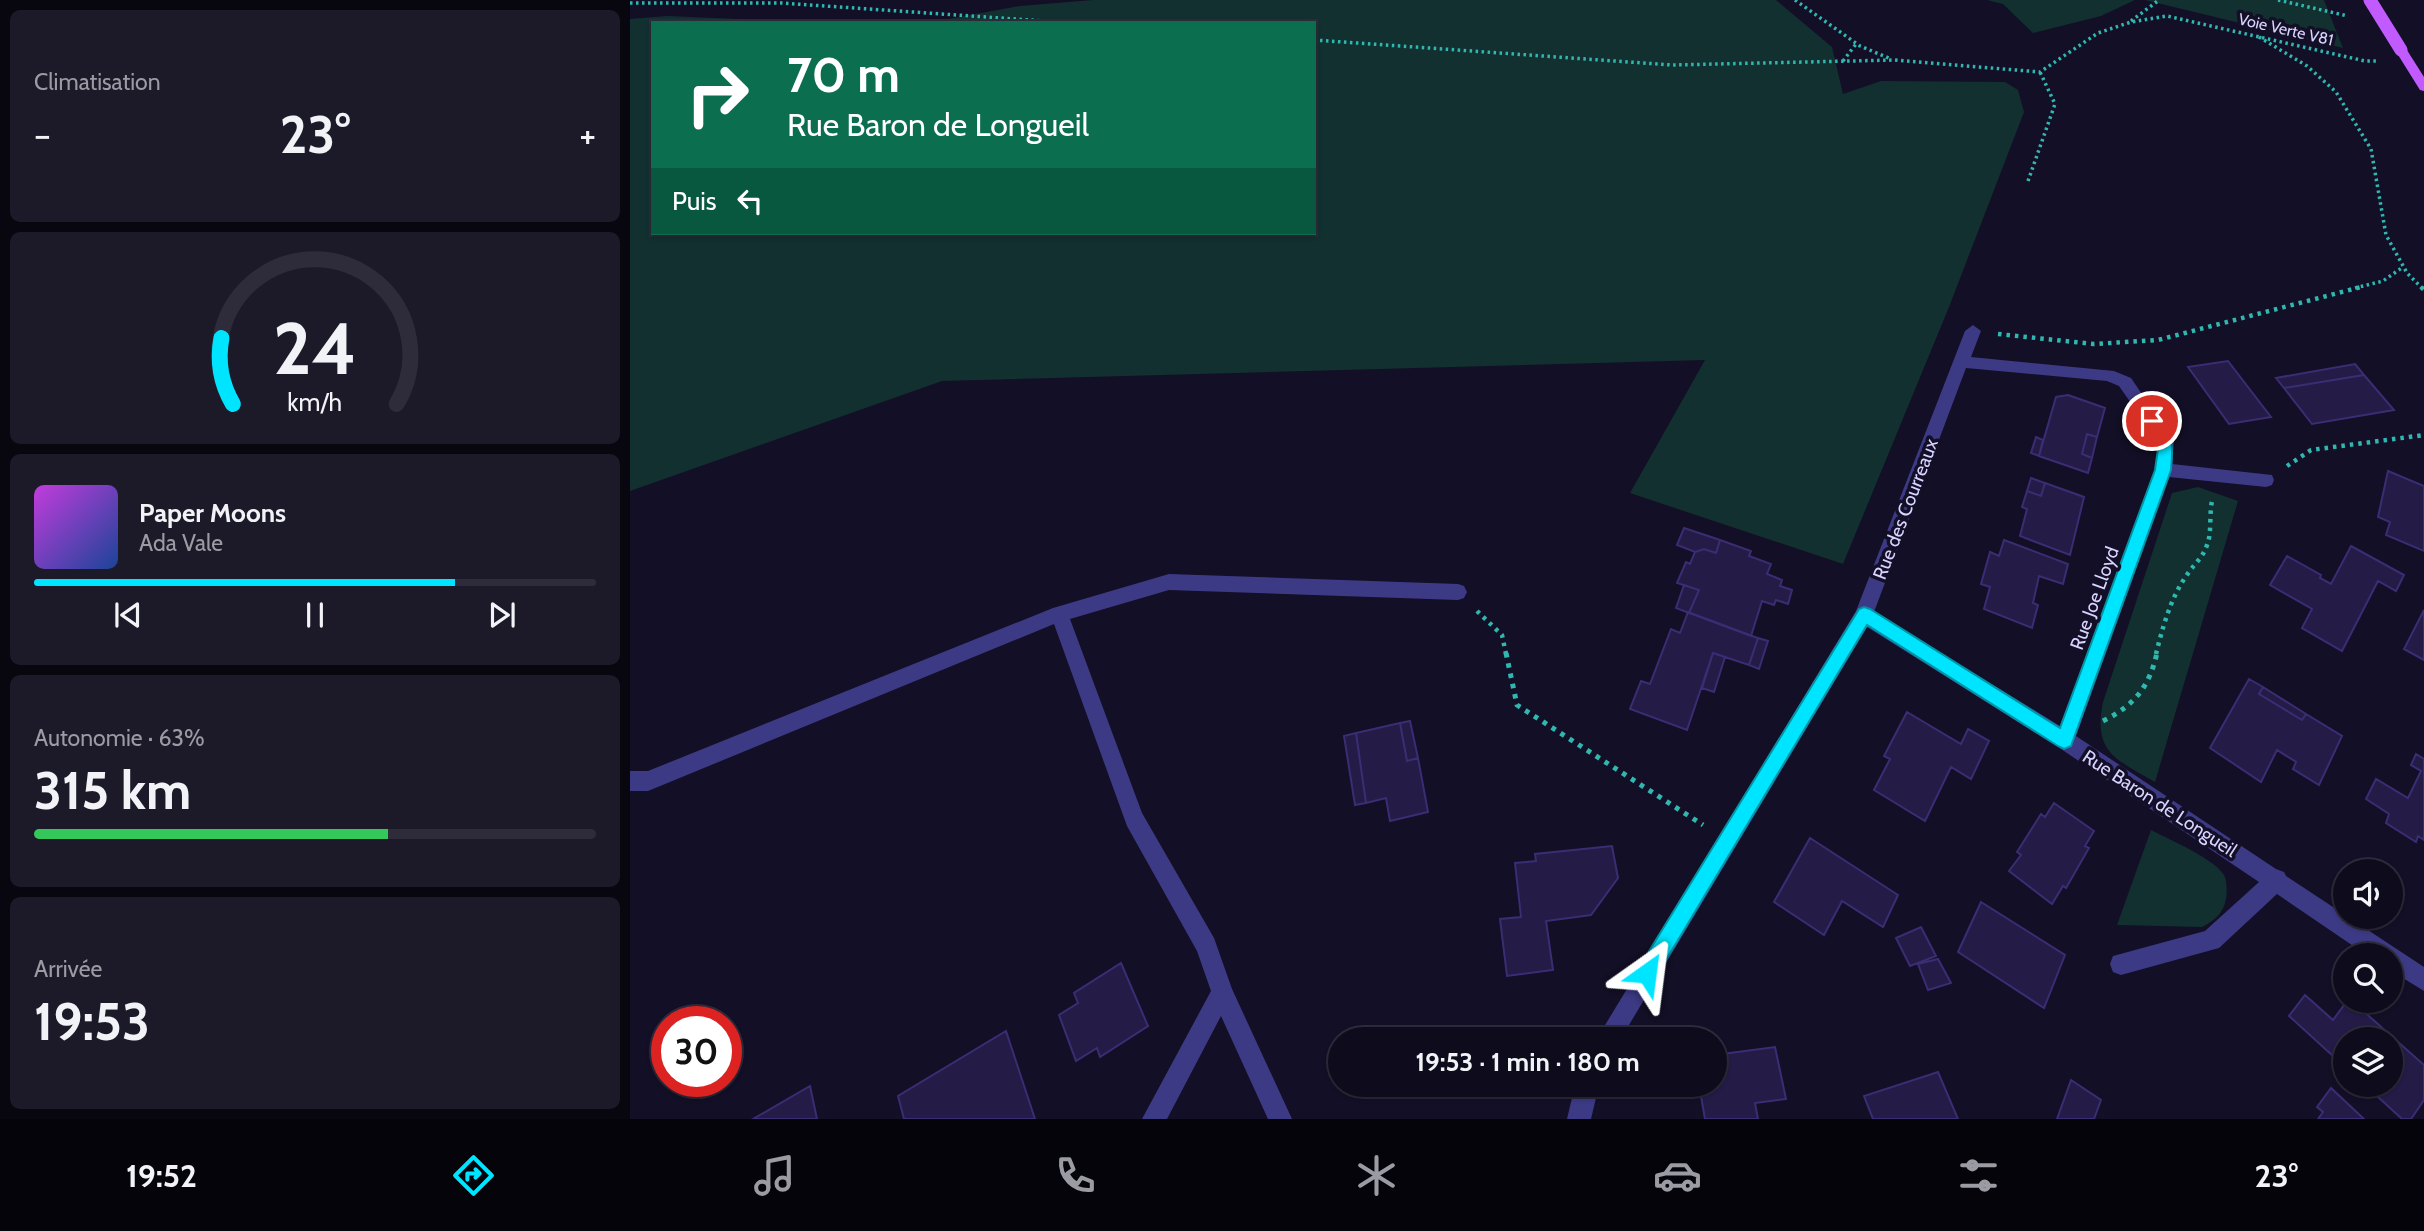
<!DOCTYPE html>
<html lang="fr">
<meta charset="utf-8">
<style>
body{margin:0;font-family:Cabin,sans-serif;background:#1c1929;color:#f1f3f6;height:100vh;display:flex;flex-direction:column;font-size:26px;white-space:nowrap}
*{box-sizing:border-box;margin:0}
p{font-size:23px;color:#9b9ba3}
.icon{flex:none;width:38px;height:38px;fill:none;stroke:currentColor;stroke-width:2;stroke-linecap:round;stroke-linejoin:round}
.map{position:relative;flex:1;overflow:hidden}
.drawer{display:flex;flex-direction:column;gap:10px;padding:10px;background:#08060f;width:630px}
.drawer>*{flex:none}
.guide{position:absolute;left:21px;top:21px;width:665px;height:214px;border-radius:0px;box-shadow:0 2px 5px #0004,0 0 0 2px #2e2b3b;background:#0b6e4f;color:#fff;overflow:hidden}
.buttons{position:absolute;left:1703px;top:859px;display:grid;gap:14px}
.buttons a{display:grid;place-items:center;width:70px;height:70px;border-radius:50%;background:#0e0b1c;box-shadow:0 2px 5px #0004,0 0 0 2px #2e2b3b;font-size:35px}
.speed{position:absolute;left:21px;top:1006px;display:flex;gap:14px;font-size:35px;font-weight:700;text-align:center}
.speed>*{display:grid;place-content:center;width:91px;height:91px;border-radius:50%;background:#0e0b1c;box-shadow:0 2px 5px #0004,0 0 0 2px #2e2b3b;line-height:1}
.speed .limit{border:10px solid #d22;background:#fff;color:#111}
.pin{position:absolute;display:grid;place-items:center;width:60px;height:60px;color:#fff;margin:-30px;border:4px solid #fff;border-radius:50%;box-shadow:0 2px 7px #0007}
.me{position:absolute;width:77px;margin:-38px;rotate:31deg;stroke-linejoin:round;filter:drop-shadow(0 0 5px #0008)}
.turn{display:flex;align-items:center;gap:24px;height:147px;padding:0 21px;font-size:32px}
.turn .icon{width:91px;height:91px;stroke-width:2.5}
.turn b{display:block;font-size:49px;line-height:60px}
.then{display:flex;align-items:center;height:66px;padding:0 21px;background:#0003;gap:14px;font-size:26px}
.big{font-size:52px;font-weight:700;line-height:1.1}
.drawer .widget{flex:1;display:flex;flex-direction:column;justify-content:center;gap:10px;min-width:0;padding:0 24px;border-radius:10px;background:#1c1929}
.drawer .dial{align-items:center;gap:0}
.dial svg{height:182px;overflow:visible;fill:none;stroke:#2e2b3b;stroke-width:7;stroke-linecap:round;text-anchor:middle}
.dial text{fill:#f1f3f6;stroke:none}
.song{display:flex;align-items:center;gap:21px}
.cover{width:84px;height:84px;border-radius:10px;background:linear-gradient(135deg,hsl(290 70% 55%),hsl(220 70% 35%))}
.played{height:7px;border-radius:4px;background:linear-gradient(90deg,#00e5ff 75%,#2e2b3b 75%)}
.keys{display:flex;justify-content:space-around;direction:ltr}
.heat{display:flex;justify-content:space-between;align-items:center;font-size:38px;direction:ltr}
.charge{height:10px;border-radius:5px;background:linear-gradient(90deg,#34c759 63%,#2e2b3b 0)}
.trip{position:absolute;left:698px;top:1027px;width:399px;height:70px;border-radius:35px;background:#0e0b1c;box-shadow:0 2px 5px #0004,0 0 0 2px #2e2b3b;font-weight:700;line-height:70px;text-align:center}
.dock{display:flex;height:112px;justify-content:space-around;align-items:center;background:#06040b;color:#9b9ba3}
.dock .icon{width:49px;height:49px}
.dock .selected{color:#00e5ff}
.dock b{font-size:32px;color:#f1f3f6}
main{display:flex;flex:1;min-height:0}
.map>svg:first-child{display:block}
.green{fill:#12302f}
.building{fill:#241b47;stroke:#3b2d73;stroke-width:2}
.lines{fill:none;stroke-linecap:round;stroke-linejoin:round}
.path-far2{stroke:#2fb8b0;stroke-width:3.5;stroke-dasharray:2.5 3.5;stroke-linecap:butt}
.path-far1{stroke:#2fb8b0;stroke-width:4.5;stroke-dasharray:3.5 5;stroke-linecap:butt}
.path{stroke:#2fb8b0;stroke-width:5;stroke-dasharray:4.5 6;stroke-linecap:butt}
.minor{fill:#3d3a85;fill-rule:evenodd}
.major{fill:#c25bff;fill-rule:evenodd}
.major-bridge{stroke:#c25bff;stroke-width:13}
.route{fill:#00e5ff;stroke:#0095a6;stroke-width:2}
.labels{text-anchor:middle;stroke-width:7;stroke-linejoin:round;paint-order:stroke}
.far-street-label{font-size:16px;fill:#d9d4ff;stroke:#130f26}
.street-label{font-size:19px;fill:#d9d4ff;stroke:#130f26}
</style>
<main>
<section class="drawer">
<div class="widget"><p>Climatisation</p>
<div class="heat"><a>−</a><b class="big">23°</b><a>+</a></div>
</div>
<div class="widget dial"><svg viewBox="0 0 100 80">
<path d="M14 69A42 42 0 1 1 86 69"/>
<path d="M14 69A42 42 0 0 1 9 40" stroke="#00e5ff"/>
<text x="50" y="56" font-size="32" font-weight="700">24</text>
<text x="50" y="72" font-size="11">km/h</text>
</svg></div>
<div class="widget">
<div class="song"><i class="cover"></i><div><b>Paper Moons</b><p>Ada Vale</p></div></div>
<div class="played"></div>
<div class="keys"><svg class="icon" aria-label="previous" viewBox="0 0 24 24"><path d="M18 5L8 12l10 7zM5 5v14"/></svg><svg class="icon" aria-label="pause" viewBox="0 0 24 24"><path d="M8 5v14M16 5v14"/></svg><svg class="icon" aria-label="next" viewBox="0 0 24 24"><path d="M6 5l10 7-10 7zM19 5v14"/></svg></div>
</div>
<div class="widget"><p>Autonomie · 63%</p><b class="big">315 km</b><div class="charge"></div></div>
<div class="widget"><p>Arrivée</p><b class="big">19:53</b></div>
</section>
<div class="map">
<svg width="1794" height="1119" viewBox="0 0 1794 1119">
<rect width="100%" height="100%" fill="#130f26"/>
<path class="green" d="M463 0H1146L1202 47 1213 94 1251 81 1375 82 1388 90 1394 112 1319 307 1213 564 1000 493 1075 360 312 381 0 491V19L37 16 208 23H23V233H684V23H296L390 6Z
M1357 0H1505L1471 16 1403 33 1373 4Z
M1515 0H1694L1713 48Z
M1568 487 1608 501 1525 782C1485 759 1463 752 1473 702L1542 493Z
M1521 830C1538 839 1588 860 1595 877 1597 883 1597 893 1596 899 1593 914 1585 920 1572 927L1487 925Z"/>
<path class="building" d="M1598 361 1641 417 1599 424 1558 367Z
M1725 364 1734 375 1654 388 1646 378Z
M1734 375 1764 410 1682 424 1654 388Z
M1438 395 1475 408 1467 437 1457 434 1452 454 1462 458 1458 473 1409 456 1426 397Z
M1457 434 1467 437 1462 458 1452 454Z
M1406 437 1413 440 1409 456 1401 453Z
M1758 471 1794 486V551L1756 535 1760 522 1748 517Z
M1401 478 1415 483 1411 496 1397 491Z
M1415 483 1454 497 1440 555 1390 536 1397 509 1392 507 1397 491 1411 496Z
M1054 528 1090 540 1086 553 1074 549 1065 552 1047 545Z
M1090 540 1121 551 1119 556 1141 564 1137 574 1152 580 1150 586 1162 590 1158 604 1146 600 1144 605 1132 601 1121 636 1059 613 1069 590 1047 583 1056 562 1060 564 1065 552 1074 549 1086 553Z
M1374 540 1438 564 1433 584 1409 576 1403 603 1408 605 1402 628 1354 609 1360 587 1351 584 1360 552 1369 556Z
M1721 546 1774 575 1766 591 1748 581 1712 651 1672 628 1682 609 1640 585 1657 556 1691 575 1690 578 1701 584Z
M1054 585 1069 590 1059 613 1046 608Z
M1794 610V660L1774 649Z
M1058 612 1128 638 1119 665 1083 653 1057 730 1000 709 1011 681 1020 684 1041 629 1050 633Z
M1128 638 1138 641 1129 669 1119 665Z
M1083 653 1095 657 1084 692 1072 688Z
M1619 679 1633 687 1629 694 1672 720 1676 714 1712 736 1689 785 1663 769 1666 762 1647 750 1631 782 1580 748Z
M1633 687 1676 714 1672 720 1629 694Z
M1277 712 1331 744 1338 729 1359 741 1341 779 1321 767 1295 821 1244 790 1260 759 1254 756Z
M780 721 788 758 777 761 770 723Z
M770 723 777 761 788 758 798 812 760 821 756 798 736 803 726 733Z
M726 733 736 803 725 805 714 736Z
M1786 754 1794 759V840L1788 836 1786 842 1756 823 1759 814 1736 799 1746 779 1778 798 1791 771 1781 765Z
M1424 803 1464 831 1455 846 1459 848 1436 888 1433 886 1422 904 1379 871 1391 855 1387 852 1411 814 1415 817Z
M1180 838 1268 895 1253 927 1212 901 1194 935 1144 902Z
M982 846 988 878 961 915 916 921 923 970 877 976 870 919 891 917 885 863 906 861 905 854Z
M1351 902 1435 955 1414 1008 1328 952Z
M1291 927 1306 956 1280 966 1266 938Z
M1308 959 1321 983 1298 990 1288 964Z
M491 963 518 1026 470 1057 467 1048 446 1061 429 1015 448 1003 444 993Z
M1675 995 1703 1020 1717 1001H1722L1794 1065V1100L1781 1119H1772L1735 1085H1760V1040H1715V1067L1659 1016Z
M376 1031 405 1119H274L268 1096Z
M1145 1047 1156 1099 1125 1103 1128 1119H1075L1069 1085H1085V1055Z
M1308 1072 1328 1119H1243L1234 1096Z
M1441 1080 1471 1100 1464 1119H1427Z
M180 1086 187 1119H123Z
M1701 1088 1734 1119H1688L1693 1112 1687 1107Z"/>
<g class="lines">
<path class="path-far2" d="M1165 0 1230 46 1261 59
M1648 0 1718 16
M0 3H151L444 23
M1501 21 1529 0
M1629 37 1677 66 1706 92 1741 149 1756 235 1777 273 1792 288
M684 40 1042 65 1265 60 1410 72 1468 33 1501 22 1537 16 1735 61H1748
M1213 61 1226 44
M1398 181 1425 104 1410 72
M1725 288 1753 281 1773 267"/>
<path class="path-far1" d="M1791 287 1794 290
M1368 334 1464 344 1528 340 1731 287
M1657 466 1681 450 1794 435
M847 611 872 635 876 654
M1526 654C1533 626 1541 596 1559 572 1566 562 1573 557 1577 545 1582 533 1579 515 1582 501"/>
<path class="path" d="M876 653 887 705 1073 825
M1473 721C1505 705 1519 687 1527 653"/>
<path class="minor" d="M1343 325 1351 331 1341 357 1484 371 1501 378 1544 441 1542 464 1642 475 1644 480 1642 485 1636 487 1539 477 1446 736 1646 869 1654 872 1656 876 1794 967V991L1760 970V956H1738L1647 894 1589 948 1491 975 1483 972 1480 964 1483 956 1575 931 1629 882 1428 747 1237 627 990 1040H966L1226 611 1335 331ZM1336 368 1477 381 1489 386 1528 442 1525 470 1430 726 1244 612Z
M539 574 828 584 834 586 837 592 834 598 828 600 539 590 440 619 512 813 584 938 602 989 662 1119H638L591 1016 537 1119H512L581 991 567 951 497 826 424 624 18 791H0V771H18L423 608Z
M945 1085H969L961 1119H937Z"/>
<path class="major" d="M1771 46 1775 47 1794 77V91L1790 90 1765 50Z"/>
<path class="major-bridge" d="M1740 0 1771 50"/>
</g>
<path class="route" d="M1522 415C1545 425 1543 449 1541 470L1441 746 1434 749 1428 746 1237 625 1024 980 1017 983 1010 980 1007 973 1010 966 1229 609 1234 607 1240 609 1430 728 1525 470 1529 442 1515 421Z"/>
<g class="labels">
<g class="far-street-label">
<text transform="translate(1656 29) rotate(13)" y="6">Voie Verte V81</text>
</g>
<g class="street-label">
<text transform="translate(1275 509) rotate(-69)" y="7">Rue des Courreaux</text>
<text transform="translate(1464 598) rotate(-70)" y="7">Rue Joe Lloyd</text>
<text transform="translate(1530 803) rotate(33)" y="7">Rue Baron de Longueil</text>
</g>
</g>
</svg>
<div class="buttons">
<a><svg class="icon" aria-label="sound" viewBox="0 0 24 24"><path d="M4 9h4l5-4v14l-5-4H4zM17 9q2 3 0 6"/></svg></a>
<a><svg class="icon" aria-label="search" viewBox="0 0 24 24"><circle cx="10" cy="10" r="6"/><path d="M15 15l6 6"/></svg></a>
<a><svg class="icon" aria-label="layers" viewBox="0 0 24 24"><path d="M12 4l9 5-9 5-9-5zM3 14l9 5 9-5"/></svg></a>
</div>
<div class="speed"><div class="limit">30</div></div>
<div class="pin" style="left:1522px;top:421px;background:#d93025"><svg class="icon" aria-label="arrive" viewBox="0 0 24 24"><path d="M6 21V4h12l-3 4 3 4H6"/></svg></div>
<svg class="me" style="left:1017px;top:973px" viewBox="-20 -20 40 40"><path d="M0-17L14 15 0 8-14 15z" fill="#00e5ff" stroke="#fff" stroke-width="4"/></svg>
<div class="trip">19:53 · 1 min · 180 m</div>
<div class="guide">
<div class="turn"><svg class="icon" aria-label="right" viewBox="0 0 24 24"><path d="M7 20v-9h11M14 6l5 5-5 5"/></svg><div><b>70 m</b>Rue Baron de Longueil</div></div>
<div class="then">Puis<svg class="icon" aria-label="left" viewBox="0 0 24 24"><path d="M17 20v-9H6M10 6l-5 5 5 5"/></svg></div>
</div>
</div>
</main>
<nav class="dock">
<b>19:52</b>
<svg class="icon selected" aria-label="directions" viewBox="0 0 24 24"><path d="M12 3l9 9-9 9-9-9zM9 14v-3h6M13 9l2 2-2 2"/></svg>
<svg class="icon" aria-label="music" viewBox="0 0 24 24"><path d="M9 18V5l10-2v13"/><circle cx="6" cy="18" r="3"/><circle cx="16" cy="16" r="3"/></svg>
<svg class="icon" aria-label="phone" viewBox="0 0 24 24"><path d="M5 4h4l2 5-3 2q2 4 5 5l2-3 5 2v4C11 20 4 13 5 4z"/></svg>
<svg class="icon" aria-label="climate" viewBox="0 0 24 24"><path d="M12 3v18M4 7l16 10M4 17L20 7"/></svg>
<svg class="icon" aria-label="car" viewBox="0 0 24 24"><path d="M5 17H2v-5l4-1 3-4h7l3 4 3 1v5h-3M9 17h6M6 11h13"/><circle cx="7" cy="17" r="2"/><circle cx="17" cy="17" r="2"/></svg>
<svg class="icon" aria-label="filters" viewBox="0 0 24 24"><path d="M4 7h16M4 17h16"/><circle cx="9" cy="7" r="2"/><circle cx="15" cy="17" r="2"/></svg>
<b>23°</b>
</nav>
